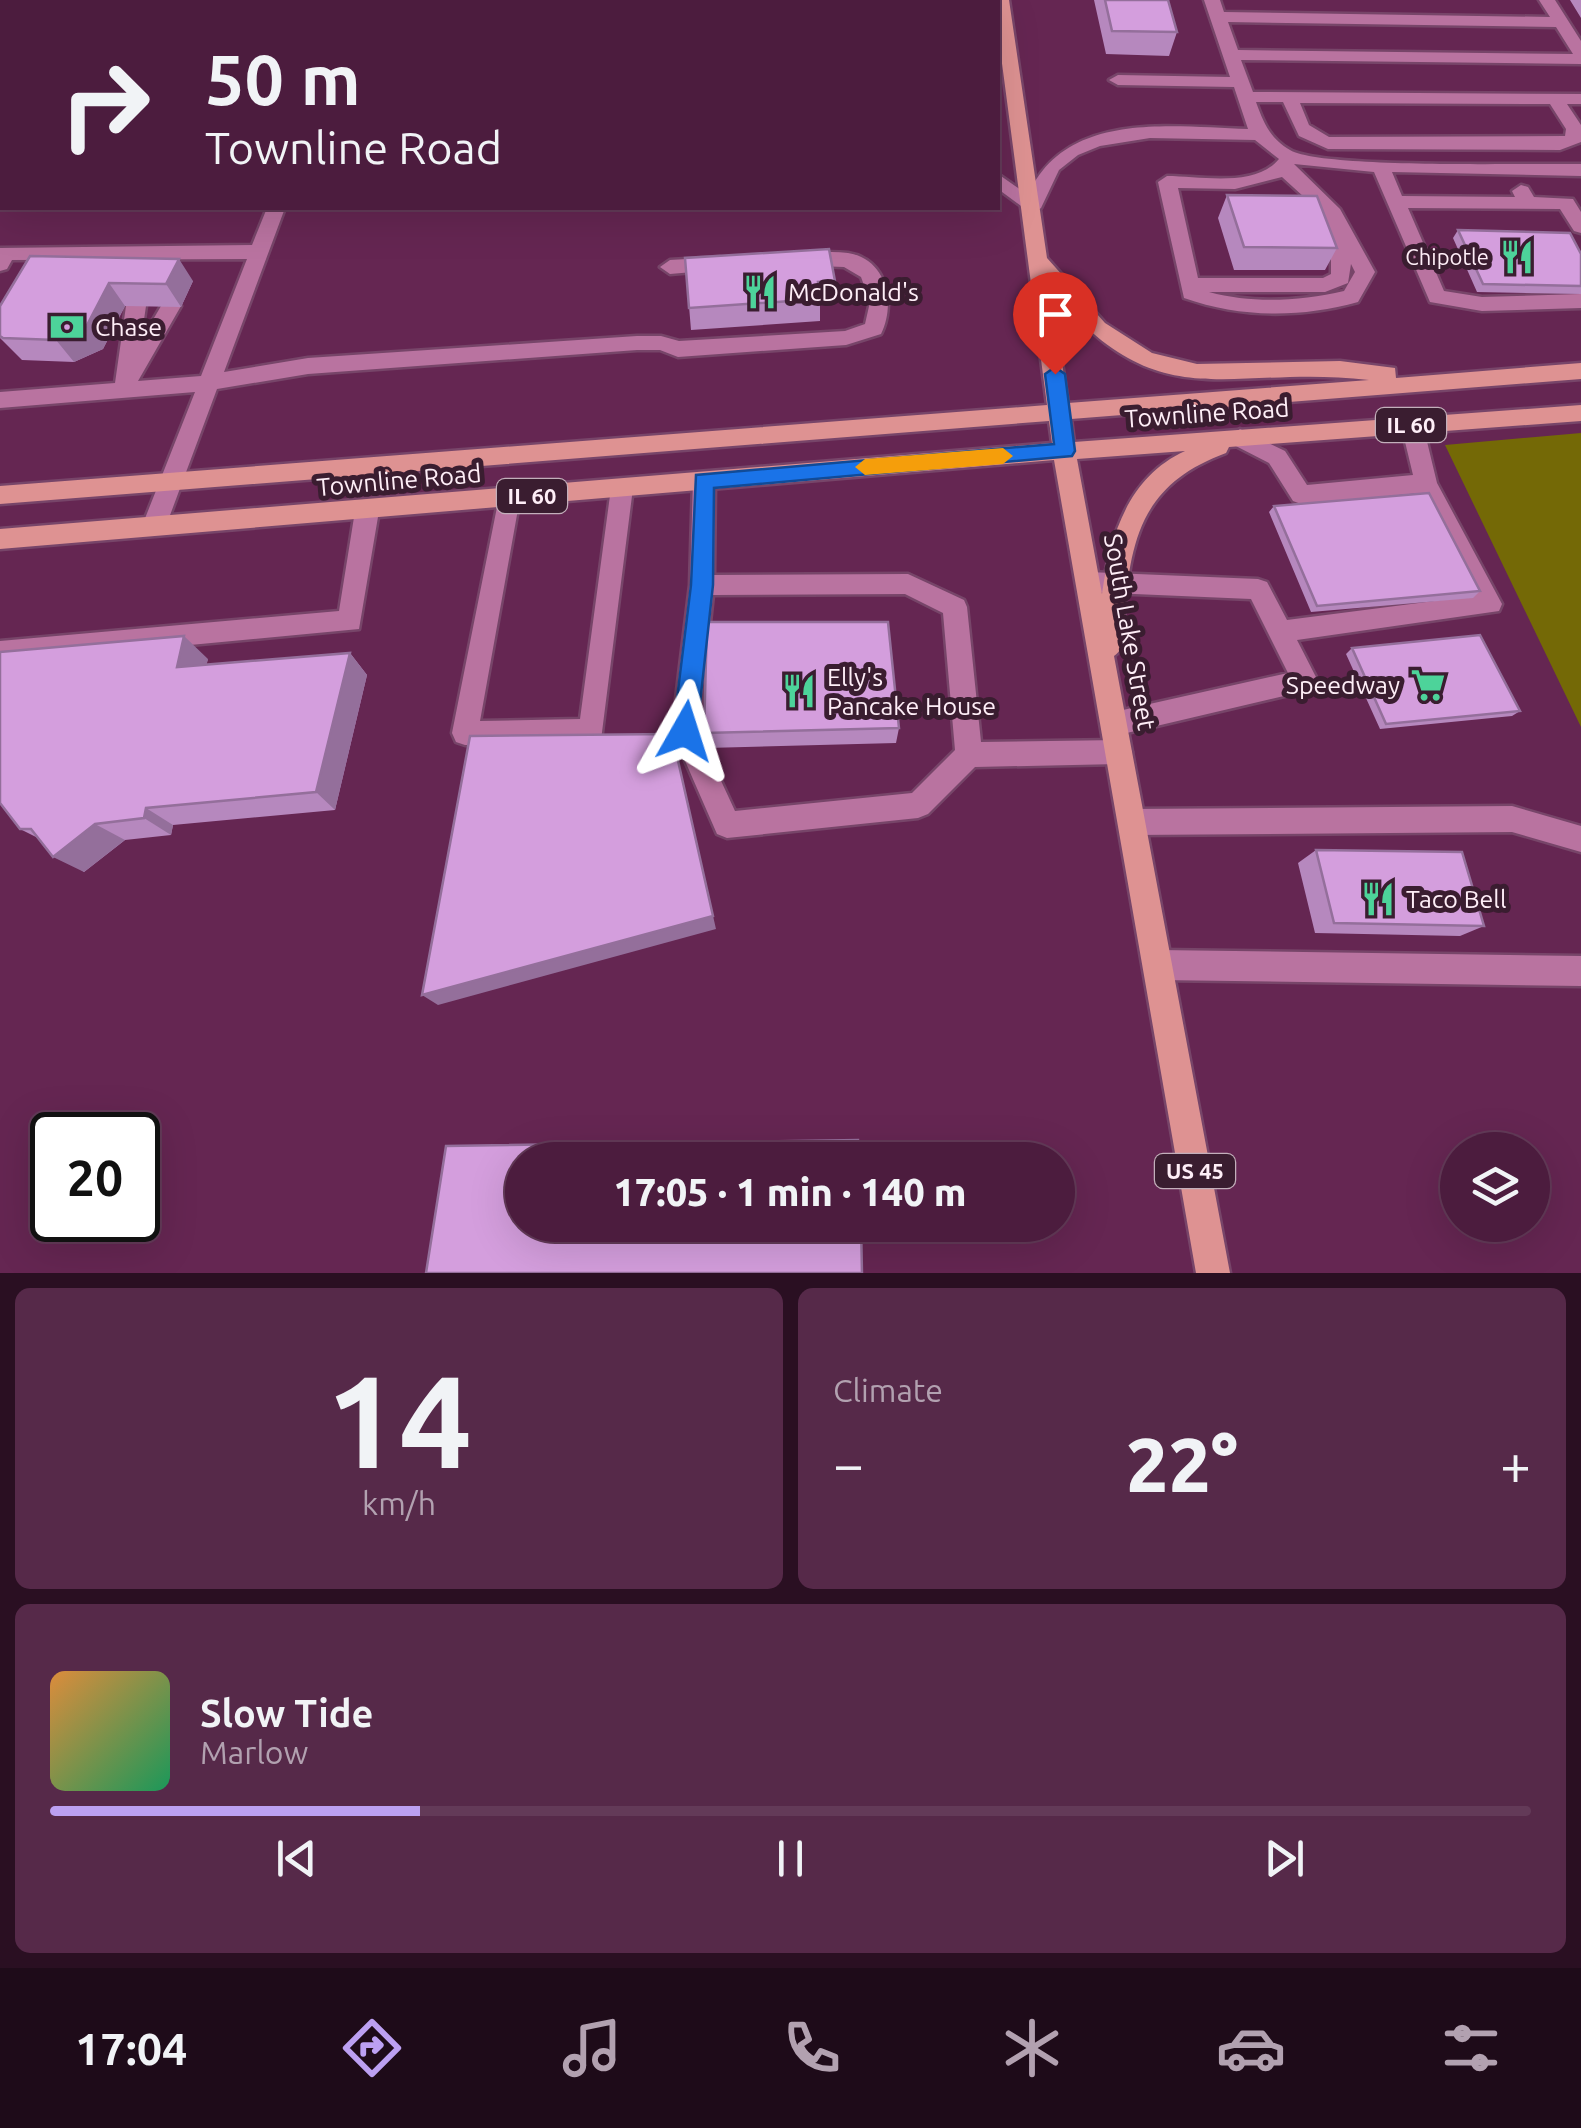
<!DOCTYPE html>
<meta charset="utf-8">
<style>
body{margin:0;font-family:Ubuntu,sans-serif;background:#562949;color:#f1f3f6;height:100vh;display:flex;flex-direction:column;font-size:38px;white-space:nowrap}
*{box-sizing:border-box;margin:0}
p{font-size:32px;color:#b2a1b0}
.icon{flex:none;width:55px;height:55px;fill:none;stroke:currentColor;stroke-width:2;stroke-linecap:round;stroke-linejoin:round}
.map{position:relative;height:1273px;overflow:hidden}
.details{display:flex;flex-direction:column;gap:15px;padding:15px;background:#2a0f22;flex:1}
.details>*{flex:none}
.hud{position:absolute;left:0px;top:0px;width:1000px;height:210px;box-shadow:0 10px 40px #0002,0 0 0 2px #633a58;background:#4c1c3e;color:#f1f3f6;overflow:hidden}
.controls{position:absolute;left:1440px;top:1132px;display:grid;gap:20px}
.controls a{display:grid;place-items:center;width:110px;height:110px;border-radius:50%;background:#4c1c3e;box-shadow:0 10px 40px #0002,0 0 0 2px #633a58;font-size:50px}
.speed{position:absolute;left:30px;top:1112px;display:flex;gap:20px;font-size:50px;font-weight:700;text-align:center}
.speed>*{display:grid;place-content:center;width:130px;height:130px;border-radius:50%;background:#4c1c3e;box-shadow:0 10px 40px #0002,0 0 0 2px #633a58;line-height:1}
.speed .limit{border:5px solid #111;border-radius:15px;background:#fff;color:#111}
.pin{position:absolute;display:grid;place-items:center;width:85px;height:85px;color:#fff;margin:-102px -42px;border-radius:50% 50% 50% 0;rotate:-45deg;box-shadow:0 0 10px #0007}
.pin .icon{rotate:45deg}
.me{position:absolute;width:110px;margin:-55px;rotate:6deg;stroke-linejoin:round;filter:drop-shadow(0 0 8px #0008)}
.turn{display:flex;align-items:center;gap:35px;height:210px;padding:0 40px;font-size:45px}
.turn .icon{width:130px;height:130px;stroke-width:2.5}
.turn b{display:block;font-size:70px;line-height:85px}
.big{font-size:75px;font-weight:800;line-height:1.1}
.details .widget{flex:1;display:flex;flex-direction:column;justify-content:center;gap:15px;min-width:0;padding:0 35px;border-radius:15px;background:#562949}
.details .dial{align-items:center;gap:0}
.dial b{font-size:130px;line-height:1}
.song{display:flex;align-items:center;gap:30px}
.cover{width:120px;height:120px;border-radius:15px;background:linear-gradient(135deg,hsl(30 70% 55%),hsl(150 70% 35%))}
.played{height:10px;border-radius:5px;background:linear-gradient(90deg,#bca0f2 25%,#633a58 25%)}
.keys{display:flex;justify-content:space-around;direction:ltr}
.heat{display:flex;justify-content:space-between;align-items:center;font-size:55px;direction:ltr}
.details .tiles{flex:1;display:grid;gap:15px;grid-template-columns:1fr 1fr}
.widget:last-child{grid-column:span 2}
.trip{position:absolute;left:505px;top:1142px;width:570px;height:100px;border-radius:50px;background:#4c1c3e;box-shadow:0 10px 40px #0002,0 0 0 2px #633a58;font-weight:800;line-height:100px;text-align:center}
.menu{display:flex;height:160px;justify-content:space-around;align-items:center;background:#1e0b19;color:#b2a1b0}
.menu .icon{width:70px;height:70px}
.menu .selected{color:#bca0f2}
.menu b{font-size:45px;color:#f1f3f6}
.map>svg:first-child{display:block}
.green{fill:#746906}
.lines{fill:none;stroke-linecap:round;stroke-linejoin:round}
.minor-casing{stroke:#774569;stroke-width:5}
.major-casing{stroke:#774569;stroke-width:5}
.minor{fill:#b973a0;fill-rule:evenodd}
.major{fill:#de9292;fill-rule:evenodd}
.wall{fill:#b688be}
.shaded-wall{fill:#946f9b}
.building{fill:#d49edd;stroke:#946f9b;stroke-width:2.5}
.route{fill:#1a73e8;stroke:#114b97;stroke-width:2.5}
.slow{fill:#f59e0b}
.labels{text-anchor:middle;stroke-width:10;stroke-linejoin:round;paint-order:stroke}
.far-poi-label{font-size:22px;fill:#feeef7;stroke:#3a1d30;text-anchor:end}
.shield{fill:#3a1d30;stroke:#c3afbb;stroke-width:2.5}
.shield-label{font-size:22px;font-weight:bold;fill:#feeef7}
.poi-label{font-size:25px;fill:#feeef7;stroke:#3a1d30;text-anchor:start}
.street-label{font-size:25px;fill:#feeef7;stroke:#3a1d30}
</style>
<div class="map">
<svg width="1581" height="1273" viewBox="0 0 1581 1273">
<rect width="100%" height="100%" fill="#652652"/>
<path class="green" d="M1581 433V727L1445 445Z"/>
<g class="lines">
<g class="minor-casing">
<path id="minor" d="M713 0H729V2H713Z
M859 0H883L884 2H861Z
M1204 0H1220L1224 12 1550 17 1539 0H1555L1581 41V64L1241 60 1253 92 1581 94V104H1567L1581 125V142L1560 150 1328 149 1299 136 1283 102H1256C1264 124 1270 138 1290 150 1322 169 1531 163 1581 164V176L1392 172 1402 196 1515 197 1512 191 1521 185 1528 187 1534 197 1573 199 1581 212V233L1574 231 1560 209 1408 208 1444 291 1482 297 1581 294V308L1482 311 1430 302 1374 172 1294 164 1340 209 1375 272 1358 302C1300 318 1241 318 1184 298L1158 182 1167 176C1200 176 1255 188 1279 159L1255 140 1150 138 1100 146 1078 155 1059 170 1041 208 1032 214 998 189V174L1028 195C1066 110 1171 127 1248 129L1234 87 1118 85 1109 80 1118 75 1230 77ZM1228 22 1556 27 1573 54 1238 50ZM1300 103 1550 104 1566 129 1565 136 1329 137 1309 125ZM1282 177 1326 217 1317 223 1331 260V274L1323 278H1198L1178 188 1235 189ZM1351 264 1355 272 1344 291C1300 301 1253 304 1209 292H1325L1348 283Z
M0 117H2V127H0Z
M267 208H285L224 372 308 358 637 336H661L679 341 845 331 865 324 870 302 861 277 844 267 793 265V255L800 253C815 253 832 251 848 253 887 259 896 304 881 334L846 345 678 357 660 350H637L308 374 217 389 166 526 162 533H146L142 526 195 392 0 408V392L115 383 126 306 136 299 146 306 141 340 164 301 171 299 181 306 138 381 201 376 247 259 12 260 7 269 0 271V248L252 245Z
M720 257 730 264 727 269 670 274 660 267 670 260Z
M1412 417 1423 425 1437 483 1502 604 1499 611 1297 640 1318 681 1314 689 1114 736 1105 732 1101 724 1105 716 1114 712 1288 673 1251 599 1088 592 1079 589 1076 582 1079 575 1088 572 1258 579 1267 582 1287 620 1473 596 1420 493 1301 504 1293 501 1269 463 1232 444 1229 438 1240 429 1285 451 1307 485 1413 475 1401 425Z
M704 472 715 481 714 575 908 574 964 600 967 607 981 742 1119 740 1128 743 1132 752 1128 761 1119 764 975 767 928 814 918 818 727 838 717 834 672 731 690 585 693 481ZM905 594 943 613 955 750 912 793 735 811 698 731 713 595Z
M622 479 633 488 601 740 592 743 465 745 456 742 452 733 500 492 508 489 520 498 480 721 580 719 611 488Z
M367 502 375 504 379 511 359 629 0 663V641L339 611 355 511 359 504Z
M1512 806 1581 826V852L1512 832 1132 835 1122 831 1118 822 1122 813 1132 809Z
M1158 950 1581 956V986L1158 980 1147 976 1143 965 1147 954Z"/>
</g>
<g class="major-casing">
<path id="major" d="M993 0H1009L1047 258 1105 323 1152 353 1197 364 1340 361 1395 368 1396 378 1581 363V379L1071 419 1074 442 1581 405V421L1229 447 1226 453C1142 484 1130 538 1124 621 1123 634 1126 648 1114 656L1230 1273H1196L1054 460 0 549V529L1052 443 1049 421 0 504V486L1047 405 998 33V2ZM1051 289C1160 423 1228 363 1369 380L1068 403ZM1185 451C1128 477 1110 536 1102 594L1077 459Z"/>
</g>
<use href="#minor" class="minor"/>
<use href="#major" class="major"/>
</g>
<path class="wall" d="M0 0H74L76 2H2V95H0Z
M1094 0H1168L1177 32 1169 56 1106 54Z
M1570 0H1581V18Z
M1227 195 1337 248 1325 270H1234L1218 218Z
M1458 230 1581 254V294L1477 292 1453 238Z
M30 256 193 281 181 307 125 306 103 349 74 362 22 360 0 338V306Z
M685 258 835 281 834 303 820 304V321L691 330Z
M1274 506 1480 591 1473 598 1311 612 1269 512Z
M1352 648 1520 711 1512 716 1380 729 1346 654Z
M350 653 367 675 335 810 173 825 171 835 125 840 84 872 40 839 20 829 208 659 206 665Z
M899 728 896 743 707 748 704 733Z
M1316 850 1484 926 1460 936 1315 933 1298 863Z"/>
<path class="shaded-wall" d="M179 259 193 281 181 307 166 284Z
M109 283 125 306 103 349 74 362 56 340Z
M184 636 208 659 201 688 177 667Z
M350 653 367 675 335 810 316 792Z
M672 734 716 929 438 1005 422 995Z
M146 808 173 825 171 835 144 818Z
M95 824 125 840 84 872 53 857Z"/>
<path class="building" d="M0 0H70L68 2H2V72L0 71Z
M148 0H650V2H147Z
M1105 0H1168L1177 32 1112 31Z
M1227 195 1317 196 1337 248 1244 247Z
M1458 230 1570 233 1581 254V286L1483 284Z
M829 249 835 281 818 282 820 299 689 308 685 258Z
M30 256 179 259 166 284 109 283 86 327 56 340 3 338 0 336V306Z
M1429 493 1480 591 1317 606 1274 506Z
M707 622H888L899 728 704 733Z
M1480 635 1520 711 1386 724 1352 648Z
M184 636 177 667 350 653 316 792 146 808 144 818 95 824 53 857 31 829H20L0 803V652Z
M672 734 713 916 422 995 470 736Z
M1316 850 1462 852 1484 926 1334 923Z
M858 1140 859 1160H522V1225H861L862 1273H426L446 1146Z"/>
<path class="route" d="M1055 367 1065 374 1075 451 1072 456 714 488 713 585 697 731 694 739 685 742 677 739 673 731 691 585 696 475 1054 444 1045 374Z"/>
<path class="slow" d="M1003 448 1013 456 1003 464 865 475 855 467 865 459Z"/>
<defs>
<g id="restaurant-bare" transform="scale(2.7)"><path d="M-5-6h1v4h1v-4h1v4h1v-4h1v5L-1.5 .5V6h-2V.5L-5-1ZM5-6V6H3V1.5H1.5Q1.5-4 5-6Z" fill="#4dd39a" stroke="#3a1d30" stroke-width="2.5" paint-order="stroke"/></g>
<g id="bank-bare" transform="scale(2.7)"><path d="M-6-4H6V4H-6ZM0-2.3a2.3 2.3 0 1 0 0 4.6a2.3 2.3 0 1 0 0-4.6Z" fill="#4dd39a" stroke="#3a1d30" stroke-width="2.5" paint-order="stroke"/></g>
<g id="supermarket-bare" transform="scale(2.7)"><path d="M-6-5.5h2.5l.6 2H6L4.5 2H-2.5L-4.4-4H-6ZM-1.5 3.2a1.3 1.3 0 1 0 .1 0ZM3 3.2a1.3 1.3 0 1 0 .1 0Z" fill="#4dd39a" stroke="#3a1d30" stroke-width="2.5" paint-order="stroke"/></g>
</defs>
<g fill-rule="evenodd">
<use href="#restaurant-bare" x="1517" y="257"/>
<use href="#restaurant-bare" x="760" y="292"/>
<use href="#bank-bare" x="67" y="327"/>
<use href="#supermarket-bare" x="1428" y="685"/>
<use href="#restaurant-bare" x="799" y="691"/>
<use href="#restaurant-bare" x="1378" y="899"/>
</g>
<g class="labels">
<g class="far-poi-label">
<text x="1489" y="265">Chipotle</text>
</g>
<g class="shield">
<rect x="1376" y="408" width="70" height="34" rx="8"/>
<rect x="497" y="479" width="70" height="34" rx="8"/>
<rect x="1155" y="1154" width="80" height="34" rx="8"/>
</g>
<g class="shield-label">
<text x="1411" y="433">IL 60</text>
<text x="532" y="504">IL 60</text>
<text x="1195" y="1179">US 45</text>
</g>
<g class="poi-label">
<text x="788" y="301">McDonald's</text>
<text x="95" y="336">Chase</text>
<text x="827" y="686">Elly's<tspan x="827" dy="29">Pancake House</tspan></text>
<text x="1400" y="694" text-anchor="end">Speedway</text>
<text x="1406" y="908">Taco Bell</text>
</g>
<g class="street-label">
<text transform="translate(1207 413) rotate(-4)" y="9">Townline Road</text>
<text transform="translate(399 480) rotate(-5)" y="9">Townline Road</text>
<text transform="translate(1130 632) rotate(80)" y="9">South Lake Street</text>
</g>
</g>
</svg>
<div class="controls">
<a><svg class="icon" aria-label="layers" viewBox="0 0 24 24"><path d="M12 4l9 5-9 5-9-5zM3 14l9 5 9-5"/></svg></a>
</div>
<div class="speed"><div class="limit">20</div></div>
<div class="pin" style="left:1055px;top:374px;background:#d93025"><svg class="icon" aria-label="arrive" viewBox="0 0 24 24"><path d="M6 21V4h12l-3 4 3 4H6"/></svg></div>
<svg class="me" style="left:685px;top:731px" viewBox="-20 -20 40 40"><path d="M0-17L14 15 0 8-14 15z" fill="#1a73e8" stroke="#fff" stroke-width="4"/></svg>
<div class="trip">17:05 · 1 min · 140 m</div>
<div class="hud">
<div class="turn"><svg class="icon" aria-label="right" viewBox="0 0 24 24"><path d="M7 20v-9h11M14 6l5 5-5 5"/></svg><div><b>50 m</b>Townline Road</div></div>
</div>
</div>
<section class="details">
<div class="tiles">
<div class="widget dial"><b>14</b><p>km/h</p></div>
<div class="widget"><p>Climate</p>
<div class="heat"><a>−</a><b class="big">22°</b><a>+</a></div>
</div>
<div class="widget">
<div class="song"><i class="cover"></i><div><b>Slow Tide</b><p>Marlow</p></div></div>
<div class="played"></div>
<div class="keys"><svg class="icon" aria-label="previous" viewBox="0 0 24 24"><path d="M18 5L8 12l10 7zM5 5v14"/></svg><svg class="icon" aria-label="pause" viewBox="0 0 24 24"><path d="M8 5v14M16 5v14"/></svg><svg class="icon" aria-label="next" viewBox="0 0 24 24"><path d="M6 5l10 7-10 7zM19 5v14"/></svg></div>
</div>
</div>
</section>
<nav class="menu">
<b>17:04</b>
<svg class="icon selected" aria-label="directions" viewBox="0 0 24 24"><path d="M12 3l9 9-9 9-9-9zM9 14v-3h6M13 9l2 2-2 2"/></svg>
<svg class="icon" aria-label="music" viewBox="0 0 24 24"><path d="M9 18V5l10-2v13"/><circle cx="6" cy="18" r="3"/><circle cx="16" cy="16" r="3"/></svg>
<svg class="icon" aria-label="phone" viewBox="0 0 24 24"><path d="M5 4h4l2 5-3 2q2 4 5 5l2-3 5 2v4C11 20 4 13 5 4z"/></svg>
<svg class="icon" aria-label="climate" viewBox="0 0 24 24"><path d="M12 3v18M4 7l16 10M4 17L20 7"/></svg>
<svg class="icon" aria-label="car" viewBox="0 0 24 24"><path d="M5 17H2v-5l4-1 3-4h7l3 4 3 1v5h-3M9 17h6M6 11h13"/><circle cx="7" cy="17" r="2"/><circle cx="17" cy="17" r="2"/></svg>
<svg class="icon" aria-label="filters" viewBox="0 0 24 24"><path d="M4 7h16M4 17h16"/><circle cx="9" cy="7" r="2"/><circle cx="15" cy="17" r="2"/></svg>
</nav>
